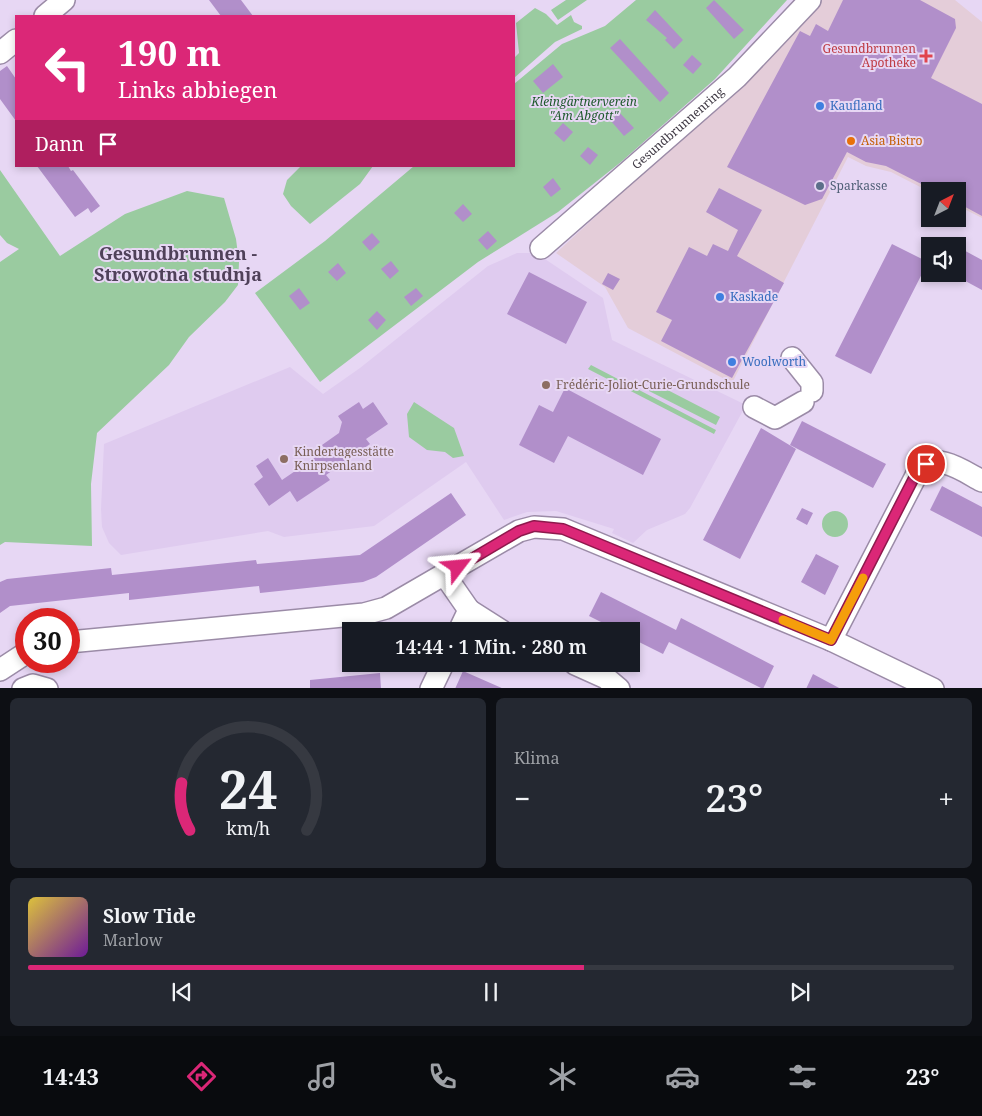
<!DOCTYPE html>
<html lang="de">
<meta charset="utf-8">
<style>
body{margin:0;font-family:"Noto Serif",serif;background:#242831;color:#f1f3f6;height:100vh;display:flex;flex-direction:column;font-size:19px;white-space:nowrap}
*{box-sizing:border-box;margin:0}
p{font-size:16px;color:#9ea1a6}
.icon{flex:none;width:28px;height:28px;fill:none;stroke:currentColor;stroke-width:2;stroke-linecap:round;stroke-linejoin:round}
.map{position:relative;height:688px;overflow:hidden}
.details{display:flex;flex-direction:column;gap:10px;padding:10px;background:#0d0f14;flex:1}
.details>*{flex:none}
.guide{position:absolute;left:15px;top:15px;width:500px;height:152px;border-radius:0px;box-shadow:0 2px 8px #0003;background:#db2777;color:#fff;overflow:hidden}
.needle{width:32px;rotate:42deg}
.buttons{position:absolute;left:921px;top:182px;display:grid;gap:10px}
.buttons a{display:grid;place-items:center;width:45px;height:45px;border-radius:0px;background:#171b24;box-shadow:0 2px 8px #0003;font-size:25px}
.speed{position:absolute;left:15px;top:608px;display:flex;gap:10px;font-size:25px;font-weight:700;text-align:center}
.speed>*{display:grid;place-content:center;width:65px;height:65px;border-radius:50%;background:#171b24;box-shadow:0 2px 8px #0003;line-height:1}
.speed .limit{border:8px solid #d22;background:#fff;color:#111}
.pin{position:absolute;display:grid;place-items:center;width:42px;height:42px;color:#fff;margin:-21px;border:2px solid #fff;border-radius:50%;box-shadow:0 1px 5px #0007}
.me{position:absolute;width:55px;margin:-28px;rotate:61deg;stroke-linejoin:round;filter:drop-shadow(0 0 4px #0008)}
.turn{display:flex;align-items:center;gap:18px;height:105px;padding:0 20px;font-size:22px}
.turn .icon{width:65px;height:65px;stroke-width:2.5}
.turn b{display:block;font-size:35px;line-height:42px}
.then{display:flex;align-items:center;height:48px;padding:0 20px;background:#0003;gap:10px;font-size:19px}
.big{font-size:38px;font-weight:600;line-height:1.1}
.details .card{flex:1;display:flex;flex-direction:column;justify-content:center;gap:8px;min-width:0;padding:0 18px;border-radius:8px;background:#242831}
.details .dial{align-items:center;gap:0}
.dial svg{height:130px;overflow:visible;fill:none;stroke:#363941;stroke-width:7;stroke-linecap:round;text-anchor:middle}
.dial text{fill:#f1f3f6;stroke:none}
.song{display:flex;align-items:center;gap:15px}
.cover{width:60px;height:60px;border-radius:8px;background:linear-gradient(135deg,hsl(50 70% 55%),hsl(280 70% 35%))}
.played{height:5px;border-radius:2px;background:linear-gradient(90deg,#db2777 60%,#363941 60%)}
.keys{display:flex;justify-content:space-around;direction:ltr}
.heat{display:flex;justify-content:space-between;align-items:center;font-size:28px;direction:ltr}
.details .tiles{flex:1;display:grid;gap:10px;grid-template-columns:1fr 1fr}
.card:last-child{grid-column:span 2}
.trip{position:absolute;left:342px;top:622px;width:298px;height:50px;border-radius:0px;background:#171b24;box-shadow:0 2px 8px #0003;font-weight:600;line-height:50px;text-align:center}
.tabs{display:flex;height:80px;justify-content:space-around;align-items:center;background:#090b0e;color:#9ea1a6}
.tabs .icon{width:35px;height:35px}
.tabs .on{color:#db2777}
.tabs b{font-size:22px;color:#f1f3f6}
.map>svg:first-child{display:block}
.commercial{fill:#e4cdd9}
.built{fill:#dfcbef}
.green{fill:#9acba0}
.building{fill:#b18fca}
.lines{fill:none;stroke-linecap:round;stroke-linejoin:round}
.minor-casing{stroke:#9b8ba7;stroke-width:24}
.minor{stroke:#fff;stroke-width:21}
.route-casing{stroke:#8e194d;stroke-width:12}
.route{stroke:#db2777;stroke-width:9}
.slow{stroke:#f59e0b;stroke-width:9}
.health-dot{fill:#e0444e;stroke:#e7d7f4;stroke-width:2}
.shop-dot{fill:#3f7fe0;stroke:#e7d7f4;stroke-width:2}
.food-dot{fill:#e8710a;stroke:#e7d7f4;stroke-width:2}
.service-dot{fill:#5c6f8a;stroke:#e7d7f4;stroke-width:2}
.education-dot{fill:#8d6e63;stroke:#e7d7f4;stroke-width:2}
.labels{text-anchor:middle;stroke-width:4;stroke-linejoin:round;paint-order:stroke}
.health-label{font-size:12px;fill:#be3a42;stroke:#e7d7f4;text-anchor:end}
.park-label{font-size:12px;font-style:italic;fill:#1d592b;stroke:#e7d7f4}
.shop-label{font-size:12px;fill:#366cbe;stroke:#e7d7f4;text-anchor:start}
.street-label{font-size:12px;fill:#403a45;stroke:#e7d7f4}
.food-label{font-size:12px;fill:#c56008;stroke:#e7d7f4;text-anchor:start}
.service-label{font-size:12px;fill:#4e5e75;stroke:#e7d7f4;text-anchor:start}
.education-label{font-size:12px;fill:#785e54;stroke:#e7d7f4;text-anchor:start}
.district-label{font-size:18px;font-weight:bold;fill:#4f4159;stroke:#e7d7f4}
</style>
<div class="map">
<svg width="982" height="689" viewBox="0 0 982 689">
<rect width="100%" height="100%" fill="#e7d7f4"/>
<path class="commercial" d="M822 0H955L982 22V218L958 206V191L930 192 891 172 866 166 848 157 732 383 628 328 605 287 556 253 736 87Z"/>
<path class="built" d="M517 253H536L603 298 612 340 746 405 690 508 685 514 647 530 633 543 612 533 614 529 556 511 527 512 504 520 466 462 374 526 284 537 268 531 121 555 109 543 102 527 101 509 104 444 290 367 323 394 360 368 488 266Z"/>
<path class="green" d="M566 0H587L558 20 551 10Z
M636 0H787L715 79 621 162 558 212 478 262 320 382 255 293 325 241 414 166H514V84L562 44 605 26Z
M535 8 546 14 557 25 571 15 574 22 582 26V29L555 42 514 78V58L519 53 516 23Z
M301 166H373L360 184 310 224 291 206 283 194 287 180Z
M0 170 60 256 125 214 187 191 224 198 236 239 239 262 238 285 225 302 189 337 169 365 97 433 91 484 92 546 5 542 0 545V262L19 249 7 243 0 235Z
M591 365 716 430 714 434 588 369Z
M654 383 720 417 716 425 649 391Z
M414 402 454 428 464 456 453 458 445 452 427 450 409 437 407 414Z
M822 524a13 13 0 1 1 26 0a13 13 0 1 1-26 0Z"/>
<path class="building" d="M209 0H241L253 16H221Z
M714 0 744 30 734 39 706 8Z
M843 0H920L955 19 956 28 931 78 982 104V216L958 203V191H935L886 166 866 162 847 152 822 199 805 205 727 167 800 31 810 36 816 24 828 31Z
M655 10 683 40 674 49 665 40 667 38 646 20Z
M620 39 669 93 660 102 610 48Z
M692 55 702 64 693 74 683 65Z
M553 64 563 77 543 93 533 81Z
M7 66 16 79V121L0 99V71Z
M619 112 634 128 624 136 611 121Z
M563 123 573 132 564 142 554 133Z
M588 147 598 155 590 165 580 156Z
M37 166H68L71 171 73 170 100 206 91 213 88 208 75 217Z
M553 178 561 189 551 197 543 187Z
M719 188 762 210 737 256 784 283 732 378 661 341 672 320 656 312 689 247 707 256 713 244 728 251 738 230 706 212Z
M463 204 472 214 463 222 454 213Z
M488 231 497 241 487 250 478 240Z
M372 233 380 242 370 251 362 242Z
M892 244 928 262 871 374 835 356Z
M958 247 982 260V290L958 277Z
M391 261 399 271 390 279 381 269Z
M338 263 346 273 337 281 328 272Z
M529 272 587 302 566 344 507 314Z
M608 273 620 279 613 290 602 284Z
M299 288 310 303 300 310 289 296Z
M416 288 423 296 411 306 404 297Z
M377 311 386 320 377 330 368 320Z
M565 388 661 439 643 475 568 436 554 463 519 445 539 405 553 412Z
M359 402 363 409 373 402 388 424 366 439 370 444 326 475 330 480 297 502 290 491 269 506 254 484 263 477 256 466 268 458 282 480 326 450 322 445 339 433 342 422 338 416Z
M802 421 886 464 873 488 790 445Z
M761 428 796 449 740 559 703 540Z
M942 486 982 507V537L930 510Z
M451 493 466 515 376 577 363 582 260 593 259 586 129 600V593L10 606 0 613V582L7 579 111 568 112 575 256 560 257 564 360 555Z
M802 508 813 513 807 525 796 519Z
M816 554 839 566 825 595 801 582Z
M601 592 676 630 681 618 774 666 763 689 669 642 663 654 631 638V631H619L589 616Z
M463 671 504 689H455Z
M380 673 381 689H310V680Z
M813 674 841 689H806Z"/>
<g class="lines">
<g class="minor-casing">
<g id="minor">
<path d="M45 16 64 0"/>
<path d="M0 53 16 40"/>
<path id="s1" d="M541 248 737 77 810 0"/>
<path d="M792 358 812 383V391"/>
<path d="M754 407 775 418 803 402"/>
<path d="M444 574 469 610 459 631"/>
<path d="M469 610 502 631"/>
<path d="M831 640 919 470C937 451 963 471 982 481"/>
<path d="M69 642 364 614 386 608 519 531 534 527 563 529 831 640 933 689"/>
<path d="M575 664 606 678 619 689"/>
<path d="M0 670 26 653"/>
<path d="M23 689 33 685 47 689"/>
<path d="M431 689 443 664"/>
</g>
</g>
<use href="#minor" class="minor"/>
</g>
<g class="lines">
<g class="route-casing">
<path id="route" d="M458 567 519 531 534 526 563 529 831 640 918 470 926 464"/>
</g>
<use href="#route" class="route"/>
<path class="slow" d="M783 620 831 640 863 578"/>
</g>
<path class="health-dot" d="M923.5 48.5h5v5h5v5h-5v5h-5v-5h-5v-5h5z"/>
<g class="shop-dot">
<circle cx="820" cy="106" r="5"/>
<circle cx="720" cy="297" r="5"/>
<circle cx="732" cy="362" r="5"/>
</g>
<circle class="food-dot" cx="851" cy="141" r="5"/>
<circle class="service-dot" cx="820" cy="186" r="5"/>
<g class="education-dot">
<circle cx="546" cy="385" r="5"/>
<circle cx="284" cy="459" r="5"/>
</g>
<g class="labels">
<g class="health-label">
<text x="916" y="53">Gesundbrunnen<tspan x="916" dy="14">Apotheke</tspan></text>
</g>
<g class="park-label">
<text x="584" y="106">Kleingärtnerverein<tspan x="584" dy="14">"Am Abgott"</tspan></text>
</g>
<g class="shop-label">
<text x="830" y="110">Kaufland</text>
<text x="730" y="301">Kaskade</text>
<text x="742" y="366">Woolworth</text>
</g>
<g class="street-label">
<text dy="4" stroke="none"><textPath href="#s1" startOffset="182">Gesundbrunnenring</textPath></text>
</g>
<g class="food-label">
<text x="861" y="145">Asia Bistro</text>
</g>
<g class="service-label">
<text x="830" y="190">Sparkasse</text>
</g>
<g class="education-label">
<text x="556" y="389">Frédéric-Joliot-Curie-Grundschule</text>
<text x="294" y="456">Kindertagesstätte<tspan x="294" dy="14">Knirpsenland</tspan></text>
</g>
<g class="district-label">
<text x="178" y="260">Gesundbrunnen -<tspan x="178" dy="21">Strowotna studnja</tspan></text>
</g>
</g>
</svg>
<div class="buttons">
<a><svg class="needle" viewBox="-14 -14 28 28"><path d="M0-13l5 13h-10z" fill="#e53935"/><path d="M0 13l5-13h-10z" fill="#9ea1a6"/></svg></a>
<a><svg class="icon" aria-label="sound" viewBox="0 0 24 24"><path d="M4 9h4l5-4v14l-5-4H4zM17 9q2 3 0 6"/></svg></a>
</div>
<div class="speed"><div class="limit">30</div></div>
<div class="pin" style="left:926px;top:464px;background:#d93025"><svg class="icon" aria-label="arrive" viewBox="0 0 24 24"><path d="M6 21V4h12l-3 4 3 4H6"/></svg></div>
<svg class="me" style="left:458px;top:567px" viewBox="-20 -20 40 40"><path d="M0-17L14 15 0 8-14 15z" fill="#db2777" stroke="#fff" stroke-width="4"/></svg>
<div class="trip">14:44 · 1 Min. · 280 m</div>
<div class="guide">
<div class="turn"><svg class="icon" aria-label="left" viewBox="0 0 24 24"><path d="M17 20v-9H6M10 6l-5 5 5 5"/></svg><div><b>190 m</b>Links abbiegen</div></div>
<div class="then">Dann<svg class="icon" aria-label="arrive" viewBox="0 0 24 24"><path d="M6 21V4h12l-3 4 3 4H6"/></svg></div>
</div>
</div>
<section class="details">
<div class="tiles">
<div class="card dial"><svg viewBox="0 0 100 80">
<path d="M14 69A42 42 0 1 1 86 69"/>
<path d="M14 69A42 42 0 0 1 9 40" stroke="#db2777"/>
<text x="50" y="56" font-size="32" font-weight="700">24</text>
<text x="50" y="72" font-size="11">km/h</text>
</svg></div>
<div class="card"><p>Klima</p>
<div class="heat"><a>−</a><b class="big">23°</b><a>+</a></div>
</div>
<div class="card">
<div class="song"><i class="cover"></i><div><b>Slow Tide</b><p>Marlow</p></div></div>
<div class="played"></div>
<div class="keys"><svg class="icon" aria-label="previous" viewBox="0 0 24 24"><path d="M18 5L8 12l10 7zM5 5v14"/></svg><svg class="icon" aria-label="pause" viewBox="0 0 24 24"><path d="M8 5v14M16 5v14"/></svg><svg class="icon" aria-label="next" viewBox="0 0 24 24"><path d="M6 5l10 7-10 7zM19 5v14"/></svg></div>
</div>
</div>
</section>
<nav class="tabs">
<b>14:43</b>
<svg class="icon on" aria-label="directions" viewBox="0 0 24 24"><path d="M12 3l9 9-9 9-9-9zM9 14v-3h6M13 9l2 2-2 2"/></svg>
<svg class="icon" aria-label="music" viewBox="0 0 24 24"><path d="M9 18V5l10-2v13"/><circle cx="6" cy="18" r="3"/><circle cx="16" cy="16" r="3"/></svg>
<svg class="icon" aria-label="phone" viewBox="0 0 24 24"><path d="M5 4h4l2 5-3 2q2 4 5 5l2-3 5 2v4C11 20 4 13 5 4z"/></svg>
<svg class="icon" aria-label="climate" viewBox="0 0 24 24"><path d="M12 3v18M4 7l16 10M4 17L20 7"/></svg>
<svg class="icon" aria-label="car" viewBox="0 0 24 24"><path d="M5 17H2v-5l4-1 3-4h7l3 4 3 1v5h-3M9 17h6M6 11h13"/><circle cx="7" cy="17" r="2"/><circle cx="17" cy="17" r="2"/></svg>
<svg class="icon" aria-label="filters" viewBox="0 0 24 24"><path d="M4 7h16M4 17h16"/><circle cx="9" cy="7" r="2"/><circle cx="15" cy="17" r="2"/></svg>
<b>23°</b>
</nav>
